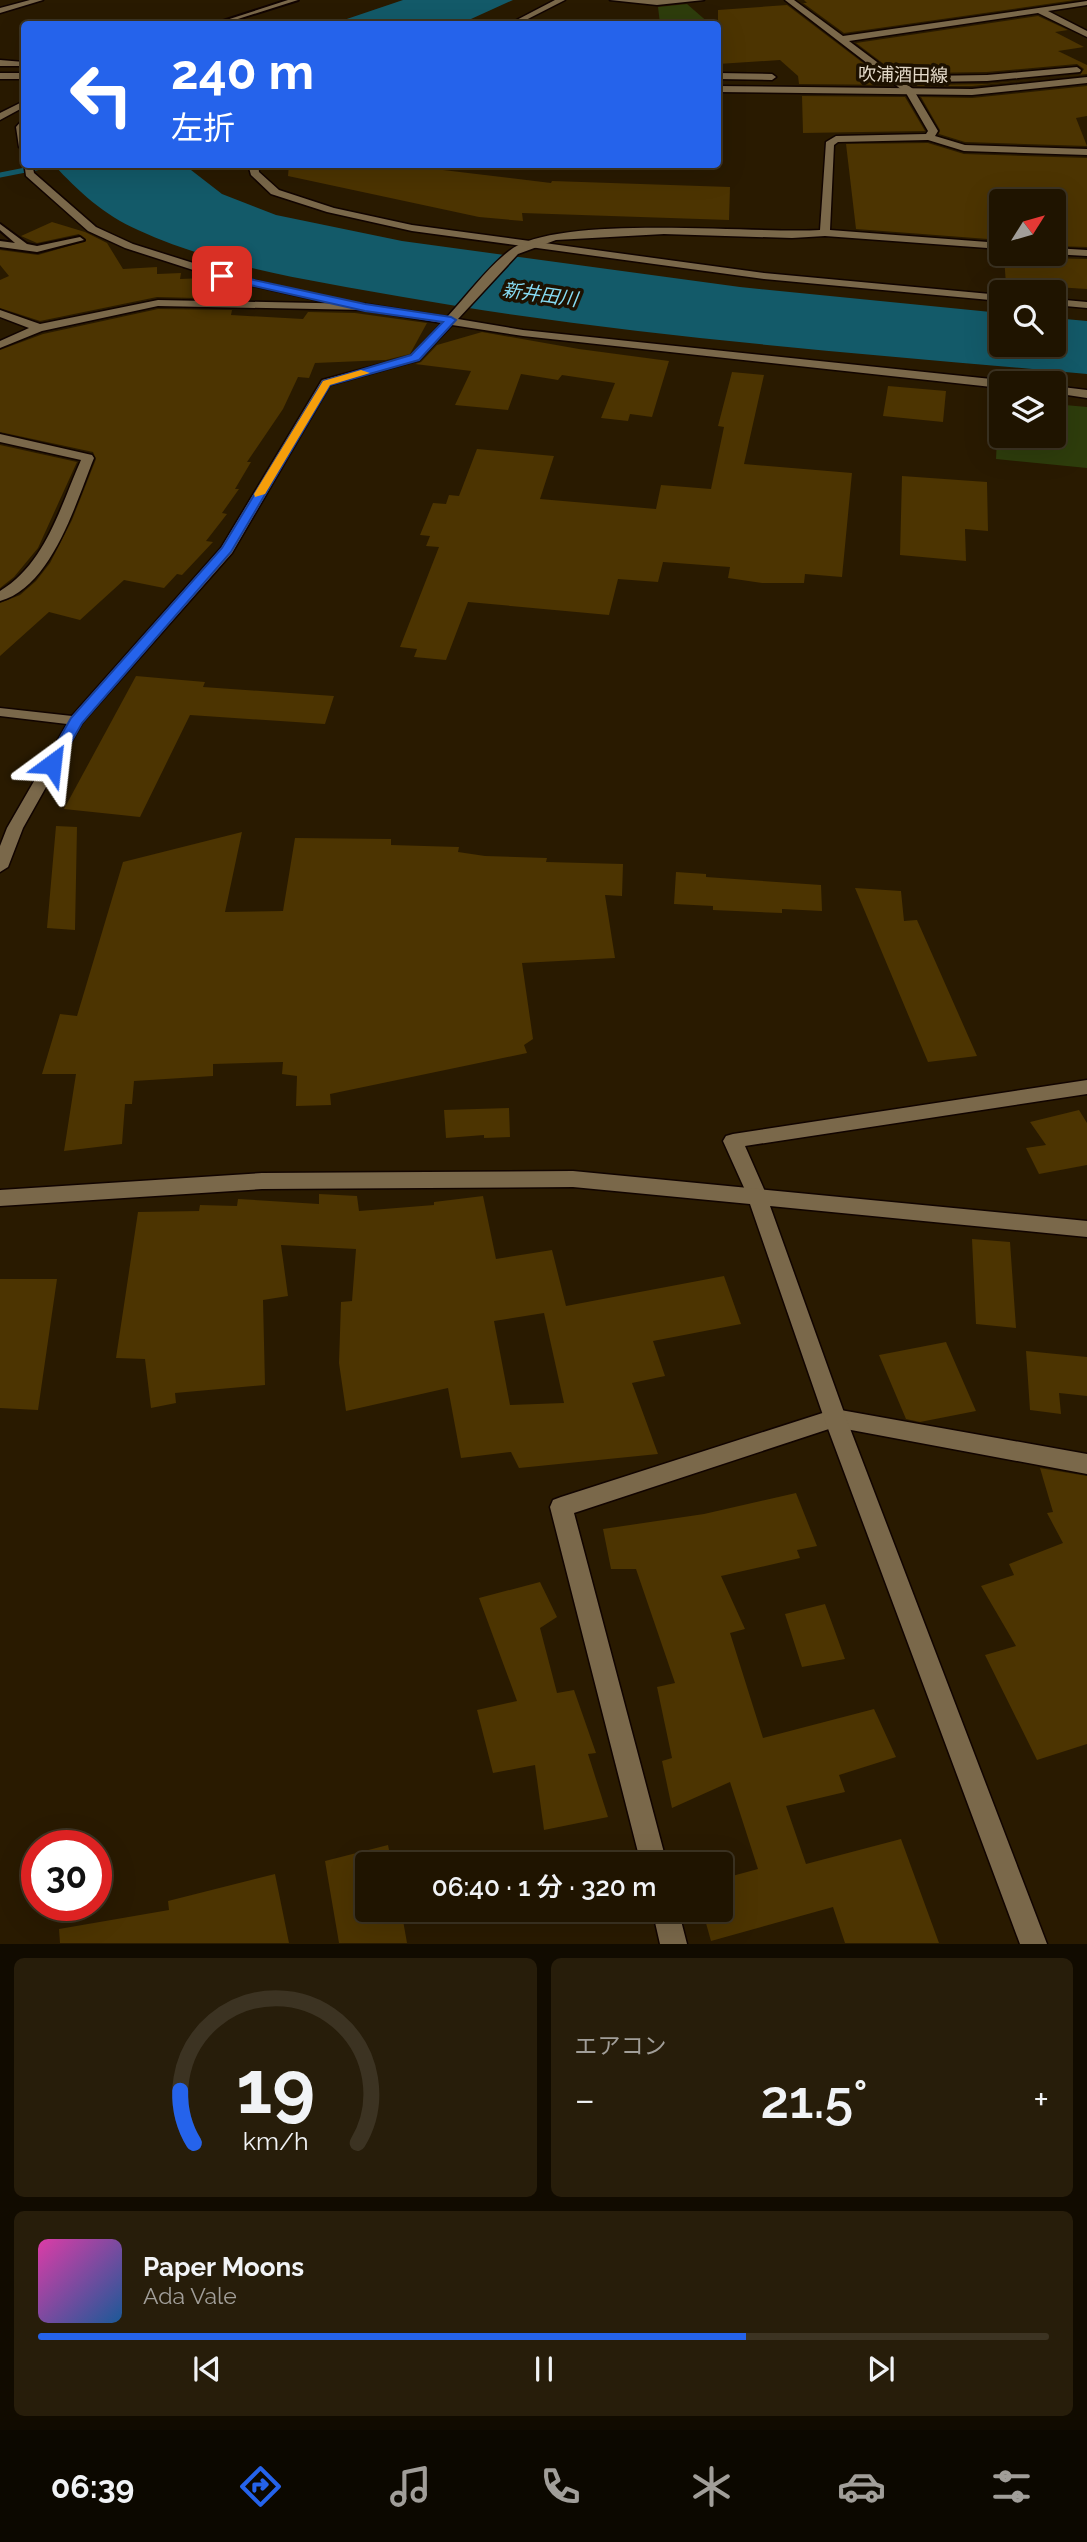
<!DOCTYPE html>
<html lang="ja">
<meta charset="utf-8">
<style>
body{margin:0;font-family:Raleway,"Noto Sans JP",sans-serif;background:#271d0a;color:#f1f3f6;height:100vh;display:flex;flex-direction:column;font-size:26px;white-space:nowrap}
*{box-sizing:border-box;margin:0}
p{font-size:23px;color:#a19e99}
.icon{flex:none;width:38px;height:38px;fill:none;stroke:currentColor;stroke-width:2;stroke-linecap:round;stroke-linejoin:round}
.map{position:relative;height:1944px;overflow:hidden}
.details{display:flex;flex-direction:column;gap:14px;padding:14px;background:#110b00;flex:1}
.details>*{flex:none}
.guide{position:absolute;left:21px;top:21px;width:700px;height:147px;border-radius:7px;box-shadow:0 7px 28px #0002,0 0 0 2px #3c3322;background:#2563eb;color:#fff;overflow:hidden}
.needle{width:46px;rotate:53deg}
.controls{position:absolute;left:989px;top:189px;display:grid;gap:14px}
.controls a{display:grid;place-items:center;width:77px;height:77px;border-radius:7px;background:#1f1400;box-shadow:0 7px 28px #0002,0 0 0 2px #3c3322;font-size:35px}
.speed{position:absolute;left:21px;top:1830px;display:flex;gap:14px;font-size:35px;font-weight:700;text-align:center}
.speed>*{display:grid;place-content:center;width:91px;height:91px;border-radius:50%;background:#1f1400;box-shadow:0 7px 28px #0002,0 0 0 2px #3c3322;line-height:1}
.speed .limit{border:10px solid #d22;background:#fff;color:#111}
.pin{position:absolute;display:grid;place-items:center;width:60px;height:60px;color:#fff;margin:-30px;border-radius:14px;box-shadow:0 4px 10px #0006}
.me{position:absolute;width:77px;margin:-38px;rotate:30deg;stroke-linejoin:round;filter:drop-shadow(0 0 5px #0008)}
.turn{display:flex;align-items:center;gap:24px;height:147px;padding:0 35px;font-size:32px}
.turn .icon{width:91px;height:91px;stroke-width:2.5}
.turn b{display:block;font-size:49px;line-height:60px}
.big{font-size:52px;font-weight:600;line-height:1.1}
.details .tile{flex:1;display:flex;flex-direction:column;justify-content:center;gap:10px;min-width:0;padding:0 24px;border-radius:10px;background:#271d0a}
.details .dial{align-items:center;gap:0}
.dial svg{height:182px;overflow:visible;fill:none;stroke:#3c3322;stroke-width:7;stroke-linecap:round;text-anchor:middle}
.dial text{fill:#f1f3f6;stroke:none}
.song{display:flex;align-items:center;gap:21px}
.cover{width:84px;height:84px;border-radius:10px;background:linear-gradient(135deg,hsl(320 70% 55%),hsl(210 70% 35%))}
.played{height:7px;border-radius:4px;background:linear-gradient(90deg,#2563eb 70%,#3c3322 70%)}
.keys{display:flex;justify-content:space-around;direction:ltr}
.heat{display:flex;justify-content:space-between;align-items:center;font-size:38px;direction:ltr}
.details .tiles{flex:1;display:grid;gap:14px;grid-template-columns:1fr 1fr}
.tile:last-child{grid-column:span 2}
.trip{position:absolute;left:355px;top:1852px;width:378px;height:70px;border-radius:7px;background:#1f1400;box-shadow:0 7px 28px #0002,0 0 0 2px #3c3322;font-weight:600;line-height:70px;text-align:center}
.tabs{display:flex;height:112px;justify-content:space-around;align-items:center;background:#0c0800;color:#a19e99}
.tabs .icon{width:49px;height:49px}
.tabs .selected{color:#2563eb}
.tabs b{font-size:32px;color:#f1f3f6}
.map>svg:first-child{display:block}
.green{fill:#2e3d0c}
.water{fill:#135a69}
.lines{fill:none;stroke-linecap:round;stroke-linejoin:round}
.stream{stroke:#135a69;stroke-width:5}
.building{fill:#4c3401;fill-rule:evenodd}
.lane-casing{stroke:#110400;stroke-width:4}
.street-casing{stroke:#110400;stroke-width:3}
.secondary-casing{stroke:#110400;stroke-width:3}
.lane{fill:#7a684a;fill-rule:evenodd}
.street{fill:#7a684a;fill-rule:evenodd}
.secondary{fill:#7a684a;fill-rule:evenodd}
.route{fill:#2563eb;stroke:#184099;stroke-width:2}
.slow{fill:#f59e0b}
.labels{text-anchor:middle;stroke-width:7;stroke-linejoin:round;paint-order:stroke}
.far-street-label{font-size:18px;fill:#e4dac9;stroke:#1d1100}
.far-water-label{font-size:19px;font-style:italic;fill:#87dcf3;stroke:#1d1100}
</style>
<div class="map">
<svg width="1087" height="1944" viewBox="0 0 1087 1944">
<rect width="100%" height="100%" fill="#291a00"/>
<path class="green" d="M687 4 710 24H660L658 7Z
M999 399 1001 436H1054V404L1087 407V468L996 459Z"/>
<path class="water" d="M403 0H513L460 24H332Z
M54 165H189L191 170 222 194 276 215 402 241 740 287 1001 313V345H1054V318L1087 321V374C859 353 629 337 403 297 314 281 221 268 138 230 104 215 78 191 54 165Z"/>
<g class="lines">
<path class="stream" d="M0 175 56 164"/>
</g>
<path class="building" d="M804 0H1075L844 33 803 3H807Z
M787 5 892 85 799 84 798 76 780 60 718 64V10Z
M1038 16 1068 30 1055 32 1084 47 1058 51 1087 65V74L972 86H913L856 43ZM1077 64 1084 69 1080 75 987 84 926 85 919 79 926 73 987 72Z
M1087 86V116L1076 118 1087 146 965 142 939 134 940 130 921 97 972 98Z
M802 96 905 97 925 131 803 133Z
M928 143 964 154 1087 158V247L1054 246V201H1001V240L856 229 846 144Z
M289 164H447L443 170 551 183 552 181 730 187 729 220 522 213 523 221 479 217 288 176Z
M52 222 85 232 107 243 123 269 157 267V274L181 273 180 279 206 278 205 285 234 284V299L157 297 40 321 0 308V280L9 276 0 265V250L38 255 86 241 79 234 37 243 21 236Z
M1004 257 1087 259V289L1006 284Z
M158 309 232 310 231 315 303 319 308 312 355 313 427 323 410 354 386 360 315 363 309 378 298 377 283 409 247 462H251L235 489H239L222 513 227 514 206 541 213 542 182 575 177 574 164 588 124 580 80 620 49 612 0 656V603L20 595 36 581 50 563 72 520 96 459 93 452 0 432V350L43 334Z
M482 332 579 349 669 361 652 417 630 414 628 421 601 418 615 383 562 375 558 380 521 374 508 410 455 405 471 371 415 364 421 362 437 345Z
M732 372 764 375 744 464 852 473 842 577 805 574 804 583H762L728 578 730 567 663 562 658 582 618 579 609 615 468 602 446 660 414 657 417 649 400 647 439 547 426 546 430 536 420 535 433 503 446 504 449 495 459 496 477 449 554 456 540 499 656 509 661 485 711 489 724 427 718 426Z
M888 386 946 391 943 422 883 416Z
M0 445 77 462 38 548 14 577 0 588Z
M902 476 987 482 988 531 965 529 966 561 900 555Z
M136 676 205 682 203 687 334 696 325 724 190 715 140 817 64 809Z
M56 826 77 827 75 930 47 928Z
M242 832 225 912 283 911 295 838 391 839V845L459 847 458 852 485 856 547 858 546 862 623 864 622 896 605 895 615 958 522 963 533 1039 524 1045 527 1053 330 1094 331 1105 296 1106 297 1076 282 1074 283 1062 213 1064V1076L134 1081 132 1104H125L122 1144 64 1151 76 1074H42L60 1014 77 1016 123 862Z
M676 872 706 874V877L821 885 822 911 782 909V913L713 910V906L674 904Z
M855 888 901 891 904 921 917 920 977 1056 928 1062Z
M509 1108 510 1137 484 1138V1135L446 1138 444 1110Z
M1079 1110 1087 1123V1165L1039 1174 1026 1148 1046 1145 1030 1122Z
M319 1194 357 1196 359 1211 434 1205V1202L483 1196 496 1259 552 1250 566 1306 724 1276 741 1324 653 1341 665 1376 632 1383 658 1454 519 1468 511 1452 461 1458 448 1388 346 1411 339 1363 341 1302 352 1301 356 1249 281 1245 288 1296 263 1300 265 1385 175 1393 176 1403 151 1408 145 1359 116 1358 138 1212 199 1211 200 1205 237 1206 238 1199 319 1204ZM544 1313 564 1403 510 1405 494 1321Z
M972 1239 1010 1242 1016 1328 976 1324Z
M0 1279H57L38 1410 0 1408Z
M946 1342 976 1411 920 1422 906 1419 879 1355Z
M1026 1351 1087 1357V1396L1059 1393 1061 1414 1030 1410Z
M1040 1468 1087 1476V1744L1037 1760 985 1655 1016 1646 981 1586 1014 1575 1009 1564 1063 1543 1047 1513 1053 1512Z
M796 1493 817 1546 797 1550 800 1558 721 1576 745 1629 730 1633 763 1738 874 1709 896 1757 839 1775 845 1792 786 1806 806 1864 901 1839 939 1943H845L833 1907 711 1941 702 1909H721V1879L758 1869 730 1782 672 1808 662 1761 672 1758 657 1687 675 1683 636 1569H611L603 1529 704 1514Z
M540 1582 557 1617 540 1628 557 1693 574 1690 596 1753 588 1754 608 1817 544 1830 535 1765 493 1773 477 1710 517 1701 479 1598Z
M825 1604 845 1659 802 1667 785 1614Z
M388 1845 392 1864H368V1909H401L407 1943H339L325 1861Z
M275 1874 289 1943H60L59 1929 169 1910 168 1901Z"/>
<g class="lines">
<g class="lane-casing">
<path id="lane" d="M288 0H298L222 24H214Z
M0 224 27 244 37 246 80 237 84 240 37 252 0 247V241L15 243 0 230Z"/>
</g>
<g class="street-casing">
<path id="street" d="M30 0H43L0 13V8Z
M610 0H704L657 5Z
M785 0H794L843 36 1087 1V5L1048 11 1087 31V37L1038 13 849 41 913 89 938 131 935 136 965 145 1087 149V155L964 151 928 140 838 142 834 145 830 230 1001 243V249L825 236 792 238 664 234 556 240 518 254 458 319 523 330 1001 380 1006 383H1001V388L523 336 452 325 419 360 330 385 232 553 82 723 23 828 8 867 0 872V846L7 828 67 724 0 716V708L72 716 221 548 322 380 411 356 442 323 365 310 158 306 42 331 0 348V341L29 328 0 317V310L40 324 158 300 365 304 447 317C467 296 486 269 509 251 557 213 753 234 820 230L826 142 836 136 926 134 928 131 906 93Z
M24 101V107L0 120V113Z
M24 118V150L19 147 16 127Z
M24 162V164H32L34 173 96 227 133 244 225 273 326 298 321 301 218 278 125 248 88 231 26 176Z
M1054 248 1087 250V256L1052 254Z
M1054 386 1087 390V398L1054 393Z
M0 434 92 455 94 458C76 502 52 587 0 601V591C46 563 60 507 81 460L0 442Z
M1087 1080V1094L745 1146 767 1196 764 1201 757 1204 750 1201 723 1141 726 1136 733 1134Z
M835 1409 1087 1454V1474L835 1427 574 1513 667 1864H641L550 1507 553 1500 561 1497Z
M652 1909H678L687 1944H660Z"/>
</g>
<g class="secondary-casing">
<path id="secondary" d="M555 0H565L518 24H509Z
M0 60 24 62V66H0Z
M1077 67 1081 70 1080 72 987 81 926 82 922 79 926 76 987 75Z
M0 73H24V79H0Z
M718 73 772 74 776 77 772 80 718 79Z
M1087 77V83L972 95 718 92V86L972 89Z
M248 164H258L259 172 279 190 334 208 412 225 764 273 1001 295V301L764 279 412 231 327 212 271 194 251 175Z
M1054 299 1087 302V308L1054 305Z
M573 1171 1087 1221V1237L770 1206 846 1418 1047 1944H1020L824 1418 750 1204 573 1187 262 1189 0 1206V1190L262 1173Z"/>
</g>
<use href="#lane" class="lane"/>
<use href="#street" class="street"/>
<use href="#secondary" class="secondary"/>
</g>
<path class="route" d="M222 273 365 304 451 317 456 320 419 360 330 385 231 552 82 723 57 767H47L45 764 71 718 222 548 323 381 411 355 443 322 365 311 219 278V274Z"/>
<path class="slow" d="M361 370 370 373 330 385 265 494 255 497 254 494 323 381Z"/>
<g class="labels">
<g class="far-street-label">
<text transform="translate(903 75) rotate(1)" y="6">吹浦酒田線</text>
</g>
<g class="far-water-label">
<text transform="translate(540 294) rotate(8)" y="7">新井田川</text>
</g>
</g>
</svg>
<div class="controls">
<a><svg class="needle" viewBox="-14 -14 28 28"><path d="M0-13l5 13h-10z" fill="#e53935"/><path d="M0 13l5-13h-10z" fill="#a19e99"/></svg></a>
<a><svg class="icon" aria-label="search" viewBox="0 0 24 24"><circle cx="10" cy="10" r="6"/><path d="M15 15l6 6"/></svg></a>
<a><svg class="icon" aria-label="layers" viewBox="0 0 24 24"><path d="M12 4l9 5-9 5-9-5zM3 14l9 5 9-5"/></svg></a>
</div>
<div class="speed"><div class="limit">30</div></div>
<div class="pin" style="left:222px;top:276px;background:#d93025"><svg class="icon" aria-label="arrive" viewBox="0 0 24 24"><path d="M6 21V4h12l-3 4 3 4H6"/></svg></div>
<svg class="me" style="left:52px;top:764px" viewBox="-20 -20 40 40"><path d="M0-17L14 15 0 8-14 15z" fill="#2563eb" stroke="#fff" stroke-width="4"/></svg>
<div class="trip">06:40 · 1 分 · 320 m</div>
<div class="guide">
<div class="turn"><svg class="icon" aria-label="left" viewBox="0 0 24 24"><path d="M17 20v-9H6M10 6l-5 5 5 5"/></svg><div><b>240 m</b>左折</div></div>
</div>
</div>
<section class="details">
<div class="tiles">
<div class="tile dial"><svg viewBox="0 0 100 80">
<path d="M14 69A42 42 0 1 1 86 69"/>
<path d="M14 69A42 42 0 0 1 8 46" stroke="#2563eb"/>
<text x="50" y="56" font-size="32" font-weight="700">19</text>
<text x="50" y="72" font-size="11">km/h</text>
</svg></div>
<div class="tile"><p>エアコン</p>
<div class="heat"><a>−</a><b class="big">21.5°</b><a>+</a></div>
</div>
<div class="tile">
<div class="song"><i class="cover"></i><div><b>Paper Moons</b><p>Ada Vale</p></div></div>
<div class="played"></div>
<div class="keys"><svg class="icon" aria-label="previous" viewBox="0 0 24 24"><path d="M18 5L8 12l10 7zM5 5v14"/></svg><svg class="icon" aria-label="pause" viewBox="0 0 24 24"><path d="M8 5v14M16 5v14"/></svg><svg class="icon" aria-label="next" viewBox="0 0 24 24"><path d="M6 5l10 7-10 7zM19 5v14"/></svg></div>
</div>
</div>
</section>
<nav class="tabs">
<b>06:39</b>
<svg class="icon selected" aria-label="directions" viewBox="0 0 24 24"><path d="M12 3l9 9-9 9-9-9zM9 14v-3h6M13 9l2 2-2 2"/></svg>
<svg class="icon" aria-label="music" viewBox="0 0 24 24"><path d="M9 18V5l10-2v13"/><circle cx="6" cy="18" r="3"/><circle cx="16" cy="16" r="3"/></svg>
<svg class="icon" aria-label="phone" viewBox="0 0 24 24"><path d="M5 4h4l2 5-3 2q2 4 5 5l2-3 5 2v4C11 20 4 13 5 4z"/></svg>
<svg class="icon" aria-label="climate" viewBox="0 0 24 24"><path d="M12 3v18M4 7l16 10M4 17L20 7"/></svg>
<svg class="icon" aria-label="car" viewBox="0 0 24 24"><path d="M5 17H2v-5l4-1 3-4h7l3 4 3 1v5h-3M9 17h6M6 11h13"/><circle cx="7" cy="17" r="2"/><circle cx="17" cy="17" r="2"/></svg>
<svg class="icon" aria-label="filters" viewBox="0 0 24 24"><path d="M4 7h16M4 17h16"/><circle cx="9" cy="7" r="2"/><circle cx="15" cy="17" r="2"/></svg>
</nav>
